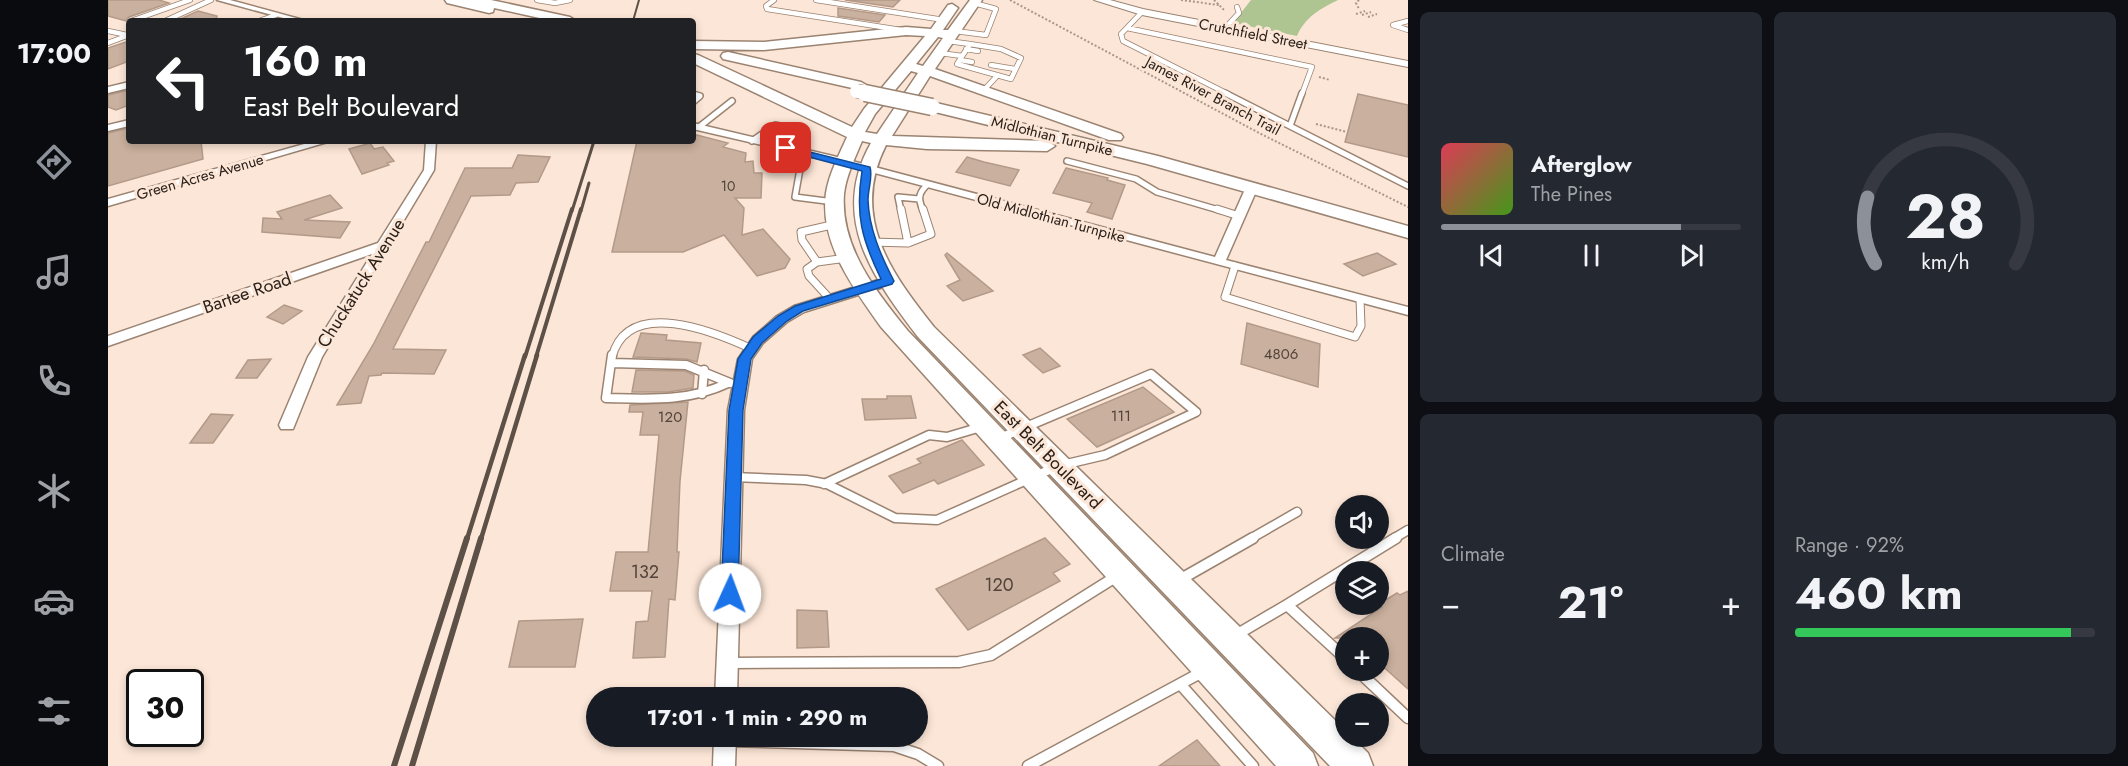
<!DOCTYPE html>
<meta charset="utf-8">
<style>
body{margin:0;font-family:Jost,sans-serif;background:#242831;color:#f1f3f6;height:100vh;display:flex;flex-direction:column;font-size:22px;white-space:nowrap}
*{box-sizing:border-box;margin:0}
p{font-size:20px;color:#9ea1a6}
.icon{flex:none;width:33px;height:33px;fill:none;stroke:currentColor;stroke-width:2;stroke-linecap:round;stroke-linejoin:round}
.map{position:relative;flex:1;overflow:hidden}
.details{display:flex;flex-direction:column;gap:12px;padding:12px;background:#0d0f14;width:720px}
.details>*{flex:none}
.banner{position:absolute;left:18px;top:18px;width:570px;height:126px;border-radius:6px;box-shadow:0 3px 9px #0003;background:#202124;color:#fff;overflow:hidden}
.tools{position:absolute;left:1227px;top:495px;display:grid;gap:12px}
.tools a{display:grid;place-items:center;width:54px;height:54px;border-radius:50%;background:#171b24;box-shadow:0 3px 9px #0003;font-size:30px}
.speed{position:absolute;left:18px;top:669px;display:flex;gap:12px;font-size:30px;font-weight:700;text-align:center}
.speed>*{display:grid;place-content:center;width:78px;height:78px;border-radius:50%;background:#171b24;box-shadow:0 3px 9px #0003;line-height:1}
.speed .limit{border:3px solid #111;border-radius:9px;background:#fff;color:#111}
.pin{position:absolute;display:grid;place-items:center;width:51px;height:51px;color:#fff;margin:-26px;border-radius:12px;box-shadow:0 3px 9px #0006}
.me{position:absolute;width:66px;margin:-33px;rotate:2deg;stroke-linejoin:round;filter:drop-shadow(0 0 4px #0008)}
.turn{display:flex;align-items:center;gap:21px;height:126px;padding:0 18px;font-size:27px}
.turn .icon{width:78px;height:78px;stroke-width:2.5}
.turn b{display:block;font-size:42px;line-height:51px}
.big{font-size:45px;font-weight:700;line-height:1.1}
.details .widget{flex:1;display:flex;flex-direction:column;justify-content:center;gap:9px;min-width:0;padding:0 21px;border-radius:9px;background:#242831}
.details .dial{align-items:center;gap:0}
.dial svg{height:156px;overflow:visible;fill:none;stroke:#363941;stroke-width:7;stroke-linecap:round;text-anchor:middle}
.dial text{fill:#f1f3f6;stroke:none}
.song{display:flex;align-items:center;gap:18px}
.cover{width:72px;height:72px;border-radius:9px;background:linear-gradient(135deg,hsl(350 70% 55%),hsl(100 70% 35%))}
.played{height:6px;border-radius:3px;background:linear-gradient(90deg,#8c9099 80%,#363941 80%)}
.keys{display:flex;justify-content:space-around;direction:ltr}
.heat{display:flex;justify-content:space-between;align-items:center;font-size:33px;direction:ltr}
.charge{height:9px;border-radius:4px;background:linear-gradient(90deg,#34c759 92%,#363941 0)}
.details .tiles{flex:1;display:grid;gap:12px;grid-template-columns:repeat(2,1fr)}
.trip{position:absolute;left:478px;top:687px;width:342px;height:60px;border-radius:30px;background:#171b24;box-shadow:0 3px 9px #0003;font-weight:700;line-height:60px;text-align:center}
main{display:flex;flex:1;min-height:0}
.dock{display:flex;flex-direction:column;width:108px;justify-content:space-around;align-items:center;background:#090b0e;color:#9ea1a6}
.dock .icon{width:42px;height:42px}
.dock .current{color:#8c9099}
.dock b{font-size:27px;color:#f1f3f6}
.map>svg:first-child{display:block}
.forest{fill:#afc591}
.building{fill:#cab09e;stroke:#b39a88;stroke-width:1.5}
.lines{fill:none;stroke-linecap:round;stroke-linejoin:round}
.service-far4-casing{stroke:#9b8371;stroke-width:6}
.service-far3-casing{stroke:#9b8371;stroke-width:8}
.service-far2-casing{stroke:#9b8371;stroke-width:9}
.service-far1-casing{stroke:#9b8371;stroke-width:11}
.service-casing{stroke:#9b8371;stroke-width:13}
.minor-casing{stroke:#9b8371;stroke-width:3}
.tertiary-casing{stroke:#9b8371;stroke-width:2}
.primary-casing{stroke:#9b8371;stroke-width:3}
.path{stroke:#a8978b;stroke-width:2;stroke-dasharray:2 2;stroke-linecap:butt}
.service-far4{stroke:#fff;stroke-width:4.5}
.service-far3{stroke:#fff;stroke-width:5}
.service-far2{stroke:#fff;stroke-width:7}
.service-far1{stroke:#fff;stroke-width:8}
.service{stroke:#fff;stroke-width:10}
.minor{fill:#fff;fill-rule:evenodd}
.tertiary{fill:#fff;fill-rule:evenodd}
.primary{fill:#fff;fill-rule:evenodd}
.rail-far4{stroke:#5d5047;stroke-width:2}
.rail-far3{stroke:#5d5047;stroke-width:3}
.rail-far2{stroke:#5d5047;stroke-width:4}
.rail-far1{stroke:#5d5047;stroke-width:4.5}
.rail{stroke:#5d5047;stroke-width:6}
.primary-bridge-far1-casing{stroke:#9b8371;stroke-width:15;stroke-linecap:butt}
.primary-bridge-casing{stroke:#9b8371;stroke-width:19;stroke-linecap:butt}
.primary-bridge-far1{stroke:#fff;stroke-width:14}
.primary-bridge{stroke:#fff;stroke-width:16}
.route{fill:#1a73e8;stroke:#114b97;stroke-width:1.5}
.labels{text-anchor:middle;stroke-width:6;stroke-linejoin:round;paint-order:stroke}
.far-number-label{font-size:14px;fill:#52443a}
.far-street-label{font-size:15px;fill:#2a2019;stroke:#fce6d7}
.number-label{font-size:15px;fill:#52443a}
.street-label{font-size:18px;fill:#2a2019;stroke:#fce6d7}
.near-number-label{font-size:18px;fill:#52443a}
</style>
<main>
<nav class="dock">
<b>17:00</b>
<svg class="icon current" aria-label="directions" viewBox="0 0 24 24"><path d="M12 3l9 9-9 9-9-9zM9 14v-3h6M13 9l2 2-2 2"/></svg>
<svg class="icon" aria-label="music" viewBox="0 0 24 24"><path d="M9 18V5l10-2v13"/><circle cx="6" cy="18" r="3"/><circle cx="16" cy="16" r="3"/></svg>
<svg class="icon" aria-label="phone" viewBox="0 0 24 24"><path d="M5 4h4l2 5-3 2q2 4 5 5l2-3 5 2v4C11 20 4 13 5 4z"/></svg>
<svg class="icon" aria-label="climate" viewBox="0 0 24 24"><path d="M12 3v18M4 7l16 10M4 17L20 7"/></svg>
<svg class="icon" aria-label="car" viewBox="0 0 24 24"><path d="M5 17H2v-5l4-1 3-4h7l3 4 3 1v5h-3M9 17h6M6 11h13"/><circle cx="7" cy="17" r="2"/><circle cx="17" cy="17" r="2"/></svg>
<svg class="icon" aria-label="filters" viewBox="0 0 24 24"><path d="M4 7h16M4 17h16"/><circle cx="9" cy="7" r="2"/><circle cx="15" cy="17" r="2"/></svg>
</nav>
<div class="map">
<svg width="1300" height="766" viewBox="0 0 1300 766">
<rect width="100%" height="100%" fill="#fce6d7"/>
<path class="forest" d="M1143 0H1230C1212 9 1197 17 1189 36L1125 23Z"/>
<path class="building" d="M0 0H51L61 3 21 17 18 21 0 16Z
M737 0H792L785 7Z
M730 8 777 15 771 22 730 16Z
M90 11 109 16 108 21H68Z
M21 41V61L0 69V48Z
M21 90V105L8 110 0 107V95Z
M1250 94 1300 105V157L1237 142Z
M21 128V141H93L95 159 0 186V133Z
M585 134 620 143 615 147 638 153 637 162 645 161 646 173H654L653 198H627L636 208 634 235 655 229 682 259 677 268 649 276 616 235 575 252H504L529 141H585Z
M262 143 266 149 275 147 286 161 279 163 281 165 254 174 241 149Z
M410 155 442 157 430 182 408 183 402 195 363 196 285 349 338 350 326 374 274 373 273 375 261 376 253 403 229 405 265 345 318 242H321L357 168H404Z
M859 157 876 162 911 170 902 186 848 172Z
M958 168 1000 178 999 180 1017 185 1004 219 979 212 984 203 945 193Z
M222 195 234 208 196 220 242 222 232 238 154 232 155 218 174 219 169 212Z
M839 253 885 291 855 301 839 286 852 280 837 255Z
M1269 253 1288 264 1255 276 1236 264Z
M176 305 194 311 175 324 159 317Z
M1139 323 1212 344 1210 387 1133 364Z
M533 333 559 335 558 340 593 343 589 362 578 359 525 357Z
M932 348 952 366 935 373 915 355Z
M163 359 149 378H128L140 360Z
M528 370 577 371 586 375 585 388 560 392H524Z
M1035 387 1066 412 989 447 959 419Z
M779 396H803L808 418 757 420 754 399H779Z
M580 402 572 481 569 552H571L567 600 561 599 557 657 525 658 528 622 540 621 544 591H502L508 552H540L551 435H532L535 412H521L522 405Z
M103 414 125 415 105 443H82Z
M854 440 876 465 830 484 826 480 795 493 781 476 813 463 809 459Z
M937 538 962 564 945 573 952 581 860 630 828 589Z
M1300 591V689L1270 662V638H1227L1274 607 1271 604 1289 593 1292 595Z
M689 610 719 611 721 647 689 648Z
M475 619 467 667H401L411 621Z
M1089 740 1112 766H1051Z"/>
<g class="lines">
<g class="service-far4-casing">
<path id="service-far4" d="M429 0 447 3 462 0
M666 0 658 6 659 9 793 30
M708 0 836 20
M1034 12 1013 34 1015 41 1120 94
M23 21 82 0
M57 21 103 0
M151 21 168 15
M1300 21 1285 25 1300 30
M1019 28 1204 67 1194 94
M1117 28 1131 13 1129 7
M0 31 19 35
M847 31 878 35 888 9 866 3
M840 41 862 44
M0 43 21 35
M862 44 893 49 913 58 903 79 849 64Z
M858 49 870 51
M832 53 854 56
M852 60 864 62
M883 65 907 69
M876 90 889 76"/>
</g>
<g class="service-far3-casing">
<path id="service-far3" d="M1117 93 1300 186
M585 94 592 96 585 102
M1182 126 1194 93
M591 127 624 101
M644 141 667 125 696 131
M695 152 687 197 726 202
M959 161 1028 179 1049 192 1114 211
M793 211 790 197 811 199
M815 211C811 200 809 195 818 186"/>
</g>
<g class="service-far2-casing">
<path id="service-far2" d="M793 209 800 243
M1109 209 1131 216
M728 224 693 232 694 240 709 262 739 258
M762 242 800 243 823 234 815 209
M709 262 699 269 701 276 722 299
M1127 266 1117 297 1247 337 1253 326 1252 299
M504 357C520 296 607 332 644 349"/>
</g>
<g class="service-far1-casing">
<path id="service-far1" d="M504 355 498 398C541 399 580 402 620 383
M504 363 578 365 622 383
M594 394 596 370
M625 477 698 480 719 484 787 518 829 520 950 466 997 455 1088 412 1043 374 892 438
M716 484 821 435 839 437 873 427
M1142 539 1189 512
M1285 539 1300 530"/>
</g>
<g class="service-casing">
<path id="service" d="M1073 579 1145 538
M1179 605 1288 538
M1128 635 1179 605 1238 659
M622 663 851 662 883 655 1009 576
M1249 670 1300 718
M1073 685 1145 766
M619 741 786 746 810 754 830 766
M920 766 1096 671"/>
</g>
<g class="minor-casing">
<path id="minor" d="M109 0H122L199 21H186Z
M21 82V88L0 93V87Z
M21 120V126L0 131V125Z
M585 123 725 156 1107 257 1138 187 1140 185H1148L1150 187 1118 260 1300 307V315L718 160 585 129Z
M207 141H223L0 206V199Z
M318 141H328L326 170 214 357 185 429H173L171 425 200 357 264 254 0 346V336L270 243 316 170Z
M780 277 786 281 785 284 696 312 679 322 655 343 644 359 636 410 629 698H607L620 410 630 359 645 337 669 316 686 306Z
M606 736H628L627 766H605Z"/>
</g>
<g class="tertiary-casing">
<path id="tertiary" d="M986 0H1002L1035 9 1300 61V67L1034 15Z"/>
</g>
<g class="primary-casing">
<path id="primary" d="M337 0H383L462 17 468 21H445L386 8 385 12 381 13 339 3Z
M862 0H874L827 69 1013 134 1015 137 1013 140H1001L822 76 784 136 939 141 947 146 939 151 819 149 778 145C742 216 782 272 826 327L1238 731V736H1243L1260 753 1265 766H1222L810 337C765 278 721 217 763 143L754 141C747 158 738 176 736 194 732 247 769 293 800 331L1205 753 1210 766H1168L773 327C746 289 711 243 718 193 721 174 731 155 739 137L585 63V54L590 55 744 127 756 109 817 36 798 35 656 50 585 49V41L656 42 798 27 823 29 840 5 844 4 850 8 835 30H840ZM830 37 835 38 815 66 808 64ZM803 71 810 73 769 134 757 132 767 114Z
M620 52 753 82 760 86 753 90 615 59 613 56 615 53Z
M824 102 1050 156 1300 226V238L1039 164 819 110 816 107 819 104Z"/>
</g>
<path class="path" d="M902 0 1153 134 1300 207
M1073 0 1111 5
M1106 0 1116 10
M1251 0 1248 3 1251 9
M1248 14 1257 11
M1254 15 1263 12
M1260 17 1269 14
M1211 77 1222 80
M1208 124 1239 132"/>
<use href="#service-far4" class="service-far4"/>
<use href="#service-far3" class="service-far3"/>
<use href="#service-far2" class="service-far2"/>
<use href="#service-far1" class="service-far1"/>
<use href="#service" class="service"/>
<use href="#minor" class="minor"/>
<use href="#tertiary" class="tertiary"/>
<use href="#primary" class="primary"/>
<path class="rail-far4" d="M525 21 531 0"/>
<path class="rail-far3" d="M464 211 486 141
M473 211 481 183"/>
<path class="rail-far2" d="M417 357 464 209
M428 357 473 209"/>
<path class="rail-far1" d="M359 539 417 355
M373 539 429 355"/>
<path class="rail" d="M286 766 359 538
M304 766 373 538"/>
<g class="primary-bridge-far1-casing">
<path id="primary-bridge-far1" d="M749 91 764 94"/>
</g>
<g class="primary-bridge-casing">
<path id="primary-bridge" d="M757 93 824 107"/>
</g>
<use href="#primary-bridge-far1" class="primary-bridge-far1"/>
<use href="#primary-bridge" class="primary-bridge"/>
</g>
<path class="route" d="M678 146 762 167C765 177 760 189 760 200 761 229 773 256 786 281L784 284 695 311 679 321 654 343 643 359 635 410 630 594 628 599 622 601 616 599 613 594 621 410 630 359 645 337 670 316 687 306 773 279C754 240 747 215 754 171L675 150 674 148Z"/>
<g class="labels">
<g class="far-number-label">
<text x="620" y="191">10</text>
</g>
<g class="far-street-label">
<text transform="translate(1145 34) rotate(11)" y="5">Crutchfield Street</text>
<text transform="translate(1105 96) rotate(28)" y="5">James River Branch Trail</text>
<text transform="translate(944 136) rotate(14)" y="5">Midlothian Turnpike</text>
<text transform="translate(92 177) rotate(-16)" y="5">Green Acres Avenue</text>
<text transform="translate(943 218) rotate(15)" y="5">Old Midlothian Turnpike</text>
</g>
<g class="number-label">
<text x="1173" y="359">4806</text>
<text x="1013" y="421">111</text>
<text x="562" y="422">120</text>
</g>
<g class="street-label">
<text transform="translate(253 283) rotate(-58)" y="6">Chuckatuck Avenue</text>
<text transform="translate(139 293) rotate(-19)" y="6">Bartee Road</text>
<text transform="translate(940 455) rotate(45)" y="6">East Belt Boulevard</text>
</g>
<g class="near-number-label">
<text x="537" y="578">132</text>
<text x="891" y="591">120</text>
</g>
</g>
</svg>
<div class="tools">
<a><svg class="icon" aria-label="sound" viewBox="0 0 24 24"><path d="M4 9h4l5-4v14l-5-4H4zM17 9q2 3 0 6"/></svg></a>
<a><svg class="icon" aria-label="layers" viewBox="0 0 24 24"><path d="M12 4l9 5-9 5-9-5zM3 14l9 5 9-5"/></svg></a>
<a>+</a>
<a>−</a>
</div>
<div class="speed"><div class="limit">30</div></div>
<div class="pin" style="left:678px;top:148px;background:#d93025"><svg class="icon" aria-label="arrive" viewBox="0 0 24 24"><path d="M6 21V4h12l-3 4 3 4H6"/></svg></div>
<svg class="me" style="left:622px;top:594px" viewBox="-20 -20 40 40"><circle r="19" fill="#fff"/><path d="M0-13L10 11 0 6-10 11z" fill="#1a73e8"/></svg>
<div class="trip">17:01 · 1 min · 290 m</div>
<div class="banner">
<div class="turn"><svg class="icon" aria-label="left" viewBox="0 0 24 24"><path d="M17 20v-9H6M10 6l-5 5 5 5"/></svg><div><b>160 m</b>East Belt Boulevard</div></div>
</div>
</div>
<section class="details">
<div class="tiles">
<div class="widget">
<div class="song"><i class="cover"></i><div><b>Afterglow</b><p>The Pines</p></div></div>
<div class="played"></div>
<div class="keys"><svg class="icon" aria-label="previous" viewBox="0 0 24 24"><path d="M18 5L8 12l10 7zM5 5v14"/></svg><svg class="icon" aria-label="pause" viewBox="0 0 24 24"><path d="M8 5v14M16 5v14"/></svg><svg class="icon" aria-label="next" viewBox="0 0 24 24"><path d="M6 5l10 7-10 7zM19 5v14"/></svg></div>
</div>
<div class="widget dial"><svg viewBox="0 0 100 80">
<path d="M14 69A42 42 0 1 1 86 69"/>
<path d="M14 69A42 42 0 0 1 10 35" stroke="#8c9099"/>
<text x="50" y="56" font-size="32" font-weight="700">28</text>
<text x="50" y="72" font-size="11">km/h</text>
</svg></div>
<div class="widget"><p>Climate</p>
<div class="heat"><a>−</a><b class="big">21°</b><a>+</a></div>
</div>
<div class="widget"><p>Range · 92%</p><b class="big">460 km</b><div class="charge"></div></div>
</div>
</section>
</main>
